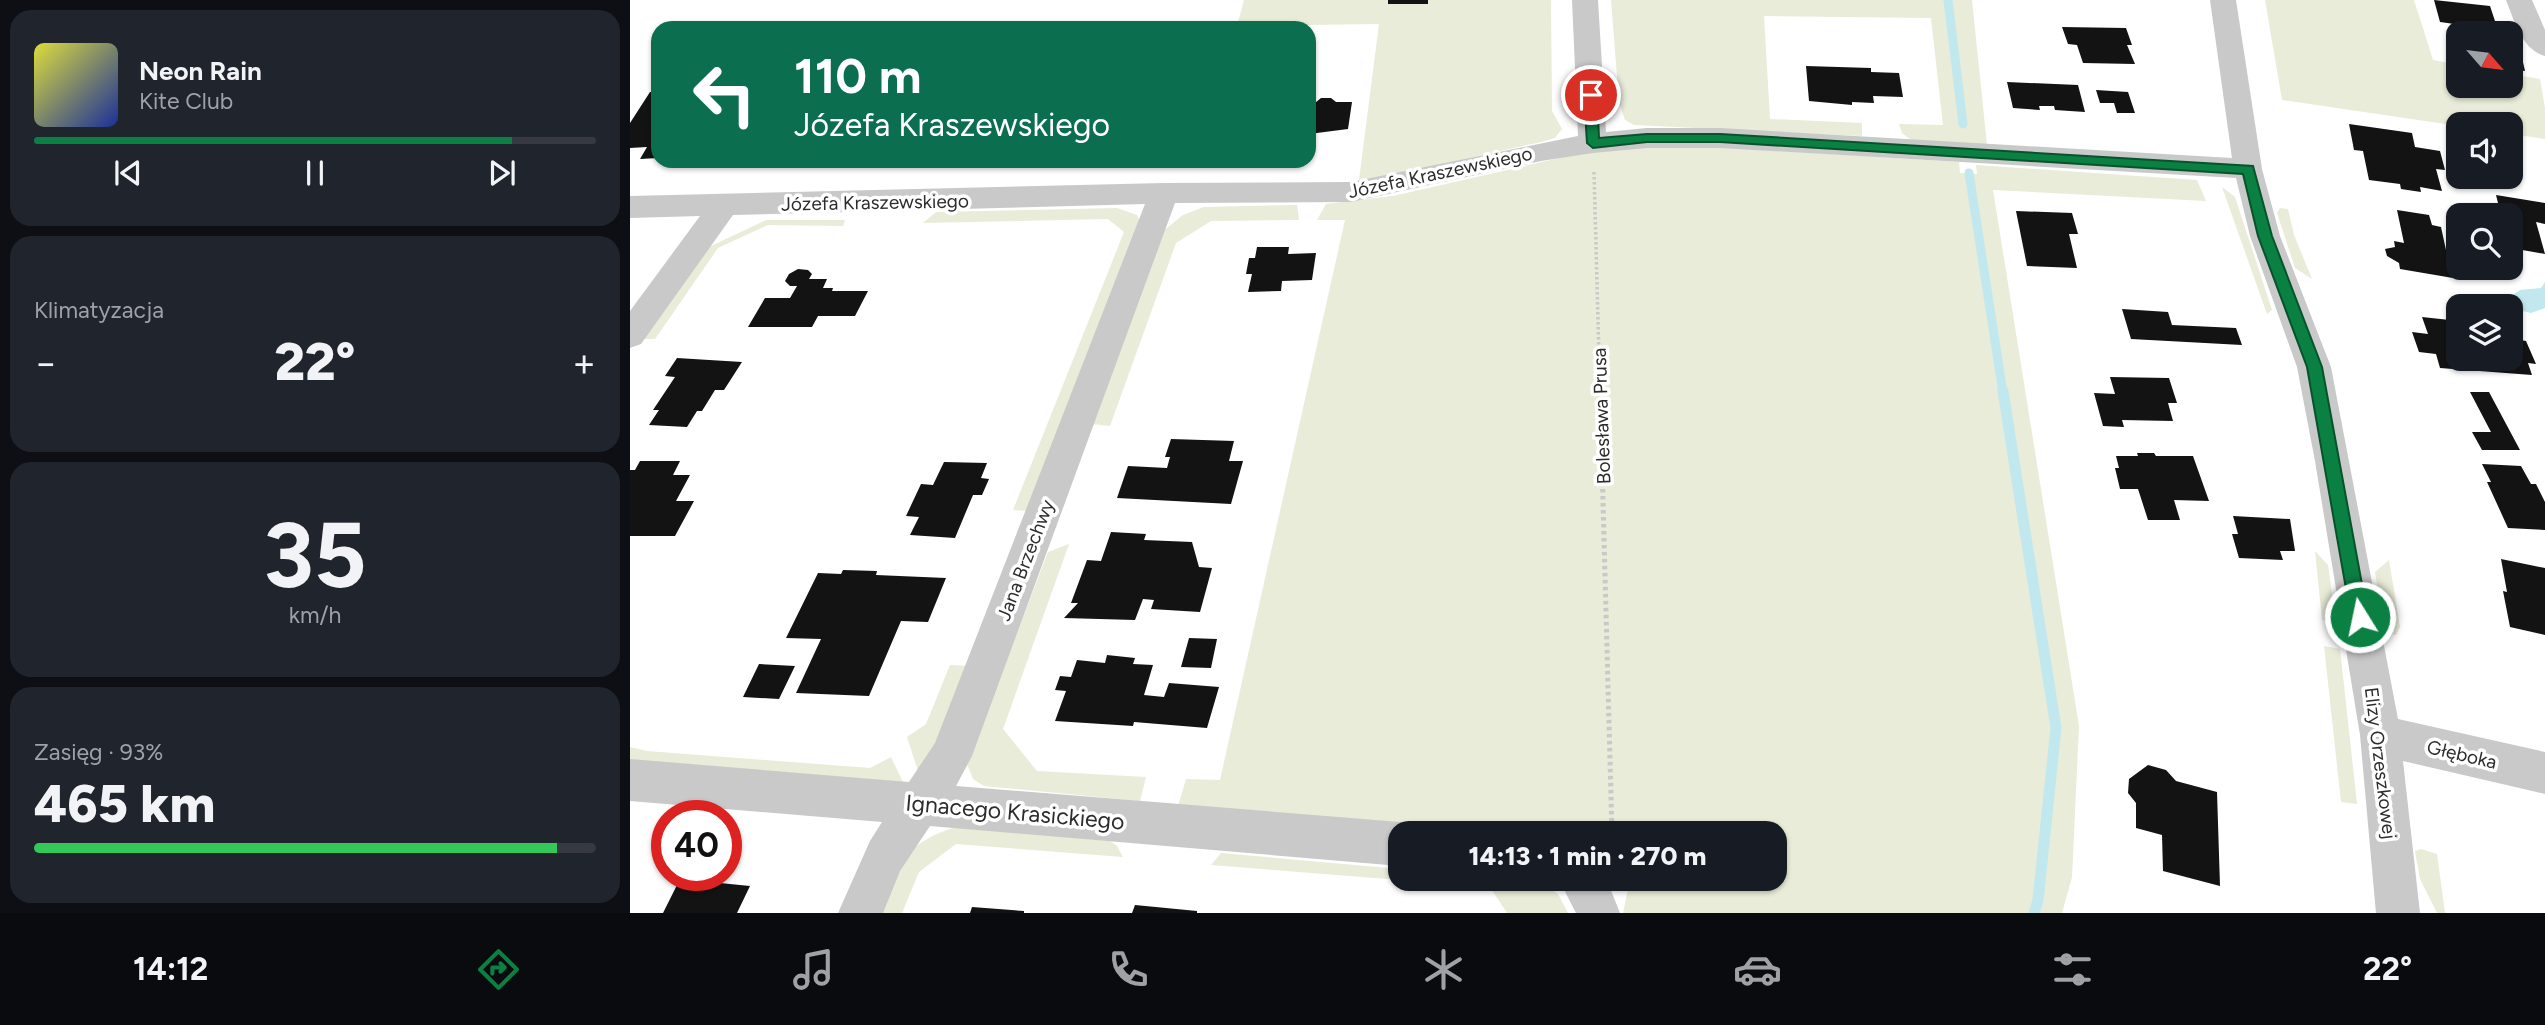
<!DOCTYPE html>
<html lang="pl">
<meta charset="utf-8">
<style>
body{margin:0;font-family:Figtree,sans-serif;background:#20242c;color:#f1f3f6;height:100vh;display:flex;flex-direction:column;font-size:26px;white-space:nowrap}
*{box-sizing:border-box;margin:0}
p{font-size:23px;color:#9ea1a6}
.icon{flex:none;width:38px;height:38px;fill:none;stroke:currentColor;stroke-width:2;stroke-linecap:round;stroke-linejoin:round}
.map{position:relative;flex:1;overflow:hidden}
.details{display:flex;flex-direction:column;gap:10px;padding:10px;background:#0d0f14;width:630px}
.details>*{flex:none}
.banner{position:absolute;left:21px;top:21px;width:665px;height:147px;border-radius:21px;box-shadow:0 2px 5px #0004;background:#0b6e4f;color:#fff;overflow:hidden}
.needle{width:46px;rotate:118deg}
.buttons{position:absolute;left:1816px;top:21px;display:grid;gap:14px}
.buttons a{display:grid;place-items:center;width:77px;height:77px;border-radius:14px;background:#171b24;box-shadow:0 2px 5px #0004;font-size:35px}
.speed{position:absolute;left:21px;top:800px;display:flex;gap:14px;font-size:35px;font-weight:700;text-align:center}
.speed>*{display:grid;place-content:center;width:91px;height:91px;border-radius:50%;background:#171b24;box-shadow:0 2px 5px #0004;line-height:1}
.speed .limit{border:10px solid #d22;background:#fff;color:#111}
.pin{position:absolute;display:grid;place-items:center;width:60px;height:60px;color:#fff;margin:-30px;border:4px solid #fff;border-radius:50%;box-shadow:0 2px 7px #0007}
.me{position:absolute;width:77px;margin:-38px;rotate:350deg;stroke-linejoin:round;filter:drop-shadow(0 0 5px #0008)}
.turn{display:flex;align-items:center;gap:24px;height:147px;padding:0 28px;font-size:32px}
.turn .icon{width:91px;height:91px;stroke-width:2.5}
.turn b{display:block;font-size:49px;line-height:60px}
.big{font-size:52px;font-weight:800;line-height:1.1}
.details .card{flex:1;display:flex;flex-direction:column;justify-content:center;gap:10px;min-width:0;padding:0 24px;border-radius:21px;background:#20242c}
.details .dial{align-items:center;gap:0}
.dial b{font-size:91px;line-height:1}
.song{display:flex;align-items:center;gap:21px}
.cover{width:84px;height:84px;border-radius:10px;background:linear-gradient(135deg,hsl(60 70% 55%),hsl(230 70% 35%))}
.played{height:7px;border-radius:4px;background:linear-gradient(90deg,#0b8043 85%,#363941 85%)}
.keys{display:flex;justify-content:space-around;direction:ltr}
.heat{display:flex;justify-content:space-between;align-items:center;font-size:38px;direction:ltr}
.charge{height:10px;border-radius:5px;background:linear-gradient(90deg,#34c759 93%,#363941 0)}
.trip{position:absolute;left:758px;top:821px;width:399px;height:70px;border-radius:21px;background:#171b24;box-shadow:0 2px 5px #0004;font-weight:800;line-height:70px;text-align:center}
.menu{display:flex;height:112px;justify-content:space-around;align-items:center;background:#090b0e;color:#9ea1a6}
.menu .icon{width:49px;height:49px}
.menu .selected{color:#0b8043}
.menu b{font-size:32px;color:#f1f3f6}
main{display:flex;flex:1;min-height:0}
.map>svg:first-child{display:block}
.green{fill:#e8ecd8}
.water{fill:#c1e8ee}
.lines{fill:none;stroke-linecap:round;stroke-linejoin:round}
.stream-far1{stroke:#c1e8ee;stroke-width:9}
.stream{stroke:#c1e8ee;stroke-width:11}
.building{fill:#131313}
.path-far1{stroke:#c9c9c9;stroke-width:3.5;stroke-dasharray:2.5 2.5;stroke-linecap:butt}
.path{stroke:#c9c9c9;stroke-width:5;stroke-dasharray:3.5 3.5;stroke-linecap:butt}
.minor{fill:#c9c9c9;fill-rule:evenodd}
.route{fill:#0b8043;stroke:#07532c;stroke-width:2}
.labels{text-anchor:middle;stroke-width:7;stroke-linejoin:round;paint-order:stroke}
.street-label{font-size:19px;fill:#2c2c2c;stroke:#fff}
.near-street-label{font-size:23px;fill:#2c2c2c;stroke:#fff}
</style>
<main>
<section class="details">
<div class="card">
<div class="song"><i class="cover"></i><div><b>Neon Rain</b><p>Kite Club</p></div></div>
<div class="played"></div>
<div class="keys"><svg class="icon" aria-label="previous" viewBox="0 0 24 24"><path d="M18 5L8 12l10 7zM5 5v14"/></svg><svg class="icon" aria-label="pause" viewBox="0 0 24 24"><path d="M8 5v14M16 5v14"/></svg><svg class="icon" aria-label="next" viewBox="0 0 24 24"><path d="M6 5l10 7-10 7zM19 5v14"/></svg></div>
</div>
<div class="card"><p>Klimatyzacja</p>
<div class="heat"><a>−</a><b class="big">22°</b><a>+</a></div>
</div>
<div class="card dial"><b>35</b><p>km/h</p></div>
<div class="card"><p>Zasięg · 93%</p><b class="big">465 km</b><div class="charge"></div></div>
</section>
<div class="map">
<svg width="1915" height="913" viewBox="0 0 1915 913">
<rect width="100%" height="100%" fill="#fff"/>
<path class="green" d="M614 0H921L922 111 932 129 925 138 911 142 737 181 729 180 749 24 607 26Z
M981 0H1342L1357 145 1281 140 1272 133 1269 124 1313 125 1301 18 1134 16 1140 119 1232 123V136L1004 125 995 120 989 102Z
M1635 0H1784L1803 60 1829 65V86H1881V74L1910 79 1915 108V139L1881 134V124L1829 126 1652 100Z
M1007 146 1090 147 1329 162 1330 173 1347 174 1346 165 1567 180 1576 201 1363 190 1449 726 1442 877 1432 913H993L1000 879 1144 878V833H918L548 806 556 779 590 780 715 220H687L696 204 763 196 934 157Z
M1592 187 1605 197 1642 310 1637 314Z
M667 205 669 220 581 221 546 243 480 426 461 424 533 231 553 215 574 207Z
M487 208 507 215 510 222 399 511 383 510 494 232 478 219 293 223 306 212Z
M1650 208 1658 209 1664 235 1682 279 1665 268 1647 213Z
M136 220H215L213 226 138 225 88 248 25 339H12L79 247Z
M439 544 373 729 407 771 516 777 510 801 354 786 343 779 337 764 418 552Z
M1685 551 1698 565 1706 622 1692 620Z
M1759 560 1770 627 1766 635 1754 633 1745 572Z
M1694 646 1710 649 1727 804 1711 802Z
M320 665 339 666 302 756 289 774 277 737 296 724Z
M0 747 17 751 240 768 261 757 273 782 0 763Z
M326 827 480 841 487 846 493 857 326 844 289 872 272 913H248C267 866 274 843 326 827Z
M1791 849 1807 854 1815 913H1807L1790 879 1785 851Z
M591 853 770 869V878H874L908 881 928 894 938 913H877L860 887 581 865Z"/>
<path class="water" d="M1915 282V308L1901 313 1884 309 1881 303V296L1890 290 1911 288Z"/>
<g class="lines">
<path class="stream-far1" d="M1318 0 1333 124
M1339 173 1373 393"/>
<path class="stream" d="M1373 391 1426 728 1408 900 1404 913"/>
</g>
<path class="building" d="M758 0H798V4H758Z
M1804 0 1860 6 1868 30 1810 22Z
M1432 27 1496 28 1502 45H1497L1505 64 1453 63 1447 45 1438 44Z
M1881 56 1892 58 1895 71 1881 69Z
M1176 66 1241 68V72L1269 73 1273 97 1243 96 1244 103 1222 102V105L1179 101Z
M1377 82 1448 85 1455 112 1425 110 1424 106H1409L1410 110 1383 108Z
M1466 90 1498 92 1505 113H1487L1484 103H1470Z
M20 92H28V158L10 159 17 147 0 148V123Z
M691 98H701L706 102H722L718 129 679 134V103H685Z
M1719 124 1782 133 1785 147 1810 151 1815 170 1806 169 1812 191 1790 187 1791 192 1771 189 1770 184 1739 180 1733 151 1724 150Z
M1866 195 1915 203V224L1906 222 1915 254 1881 248V215H1871Z
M1767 210 1799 215 1802 225 1811 227 1816 250 1829 255V268L1821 267 1823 278 1770 269 1769 263 1757 256 1755 249 1765 247 1764 241 1774 243Z
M1386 211 1442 213 1448 234H1439L1447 268 1397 266Z
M627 247H659L658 254 686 253 682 280 652 281 651 291 618 292 622 274H616L619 258H625Z
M168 269 178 270 182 274 179 279H197L193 288H203L202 291H238L225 316H188L182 327H118L135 298H160L167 286H160L155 281 159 274Z
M1492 309 1538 312 1542 325 1606 328 1612 345 1501 339Z
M1792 317 1829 321V359H1881V331H1886L1890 340 1896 341 1906 364 1898 363 1902 375 1810 368 1806 354 1789 352 1782 332 1798 334Z
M47 358 112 362 94 390H85L72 411H67L57 427 19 425 29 410H23L45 377 35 376Z
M1480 377 1539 378 1547 403H1538L1543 421 1492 420 1494 427 1473 426 1464 393 1485 394Z
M1840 392H1859L1890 450H1852L1842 432H1861Z
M541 439 604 441 599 461H613L601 504 487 498 498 466 537 468 540 457H535Z
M1507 453H1524L1526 456H1563L1579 501 1544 500 1550 520H1518L1508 489H1490L1485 468H1489L1486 456H1508Z
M10 461H50L43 475H60L46 501H64L45 536H0V470H5Z
M314 462 357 463 351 478 359 479 352 495H343L325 538 280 535 289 517 276 516 291 484 303 485Z
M1852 464 1891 466 1901 484H1906L1915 502V530L1878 528 1857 482H1861Z
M1603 516 1660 519 1665 551H1650L1653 560 1609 558 1602 534H1608Z
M481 532 516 534 514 540 562 542 569 567 582 568 570 612 521 609 524 600 513 599 505 620 434 618 448 603H441L457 560 471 561Z
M1871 559 1915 568V635L1880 627 1873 591 1877 592Z
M213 570 247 571 246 575 316 578 298 622 271 621 239 696 166 693 191 639 156 638 188 573 211 574Z
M559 638 587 639 581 668 551 667Z
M477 655 505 658 503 664 523 665 514 695 534 697 539 683 589 687 577 728 504 722 503 726 425 721 436 691 425 690 430 676 441 677 447 660 475 663Z
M129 664 165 666 149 699 113 697Z
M1518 765 1536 770 1546 781 1587 792 1590 886 1533 871 1532 835 1506 828V803L1498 793 1499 779Z
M50 879 120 886 107 913H33Z
M505 905 567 911V913H502Z
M342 907 394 911V913H340Z"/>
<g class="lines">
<path class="path-far1" d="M964 172 970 393"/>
<path class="path" d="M970 391 982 833"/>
<path class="minor" d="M942 0H968L976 132 1017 128H1090L1602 158 1580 0H1606L1632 169 1650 236 1701 367 1768 719 1915 752V794L1773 761 1790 913H1746L1730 735 1685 461 1667 367 1620 236 1606 178 1090 148H1017L963 153 911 161 721 202 545 203 342 756 326 786 770 822 785 829 787 833H770V866L300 826 270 871 253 913H208L240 841 252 822 0 801V759L279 782 305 743 515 204 103 215 11 344 0 348V311L70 216 0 218V196L534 183 721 182 948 136Z
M1876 0H1902L1915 30V56C1892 50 1884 20 1876 0Z
M928 878H976L990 913H946Z"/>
</g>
<path class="route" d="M961 91 967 95 969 138 1017 134H1090L1623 166 1642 236 1692 367 1738 617 1736 623 1730 625 1723 623 1721 617 1677 367 1628 236 1613 174 1090 142H1017L963 148 957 143 954 95Z"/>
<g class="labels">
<g class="street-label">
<text transform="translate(810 172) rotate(-12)" y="7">Józefa Kraszewskiego</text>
<text transform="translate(245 202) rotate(-1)" y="7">Józefa Kraszewskiego</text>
<text transform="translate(971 416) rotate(-92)" y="7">Bolesława Prusa</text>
<text transform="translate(395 560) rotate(-69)" y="7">Jana Brzechwy</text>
<text transform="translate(1832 754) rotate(13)" y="7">Głęboka</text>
<text transform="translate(1751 763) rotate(83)" y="7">Elizy Orzeszkowej</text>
</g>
<g class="near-street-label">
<text transform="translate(385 812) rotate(5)" y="8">Ignacego Krasickiego</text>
</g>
</g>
</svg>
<div class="buttons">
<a><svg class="needle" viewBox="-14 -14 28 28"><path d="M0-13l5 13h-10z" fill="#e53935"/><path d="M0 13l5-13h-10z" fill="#9ea1a6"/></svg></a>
<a><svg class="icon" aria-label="sound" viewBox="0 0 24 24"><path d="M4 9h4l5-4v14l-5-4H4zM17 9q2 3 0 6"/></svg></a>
<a><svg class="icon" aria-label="search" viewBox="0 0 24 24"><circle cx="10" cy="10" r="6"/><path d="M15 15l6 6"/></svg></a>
<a><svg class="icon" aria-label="layers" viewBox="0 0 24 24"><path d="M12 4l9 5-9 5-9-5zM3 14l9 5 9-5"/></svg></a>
</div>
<div class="speed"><div class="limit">40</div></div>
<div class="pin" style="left:961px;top:95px;background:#d93025"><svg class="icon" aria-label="arrive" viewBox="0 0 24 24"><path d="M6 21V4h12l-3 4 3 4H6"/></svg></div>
<svg class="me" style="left:1730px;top:617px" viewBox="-20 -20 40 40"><circle r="17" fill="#0b8043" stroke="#fff" stroke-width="3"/><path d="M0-11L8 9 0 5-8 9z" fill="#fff"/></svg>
<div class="trip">14:13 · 1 min · 270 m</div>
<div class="banner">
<div class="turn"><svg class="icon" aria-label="left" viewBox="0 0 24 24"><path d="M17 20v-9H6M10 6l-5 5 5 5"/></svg><div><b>110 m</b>Józefa Kraszewskiego</div></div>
</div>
</div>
</main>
<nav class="menu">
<b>14:12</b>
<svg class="icon selected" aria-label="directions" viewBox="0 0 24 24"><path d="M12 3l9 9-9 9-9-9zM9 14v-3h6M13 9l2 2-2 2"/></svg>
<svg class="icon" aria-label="music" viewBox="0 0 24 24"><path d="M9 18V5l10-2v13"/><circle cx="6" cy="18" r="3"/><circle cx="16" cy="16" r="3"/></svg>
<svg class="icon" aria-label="phone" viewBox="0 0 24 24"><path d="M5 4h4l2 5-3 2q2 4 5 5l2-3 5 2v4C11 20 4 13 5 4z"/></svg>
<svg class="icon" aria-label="climate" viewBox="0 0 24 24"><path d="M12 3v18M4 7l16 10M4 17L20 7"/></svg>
<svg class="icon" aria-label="car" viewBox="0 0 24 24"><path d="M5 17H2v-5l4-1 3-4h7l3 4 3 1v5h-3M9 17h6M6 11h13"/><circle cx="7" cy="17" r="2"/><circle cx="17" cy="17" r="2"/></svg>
<svg class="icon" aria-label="filters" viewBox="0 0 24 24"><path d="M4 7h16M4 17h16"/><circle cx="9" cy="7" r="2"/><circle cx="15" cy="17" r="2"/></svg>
<b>22°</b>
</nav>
